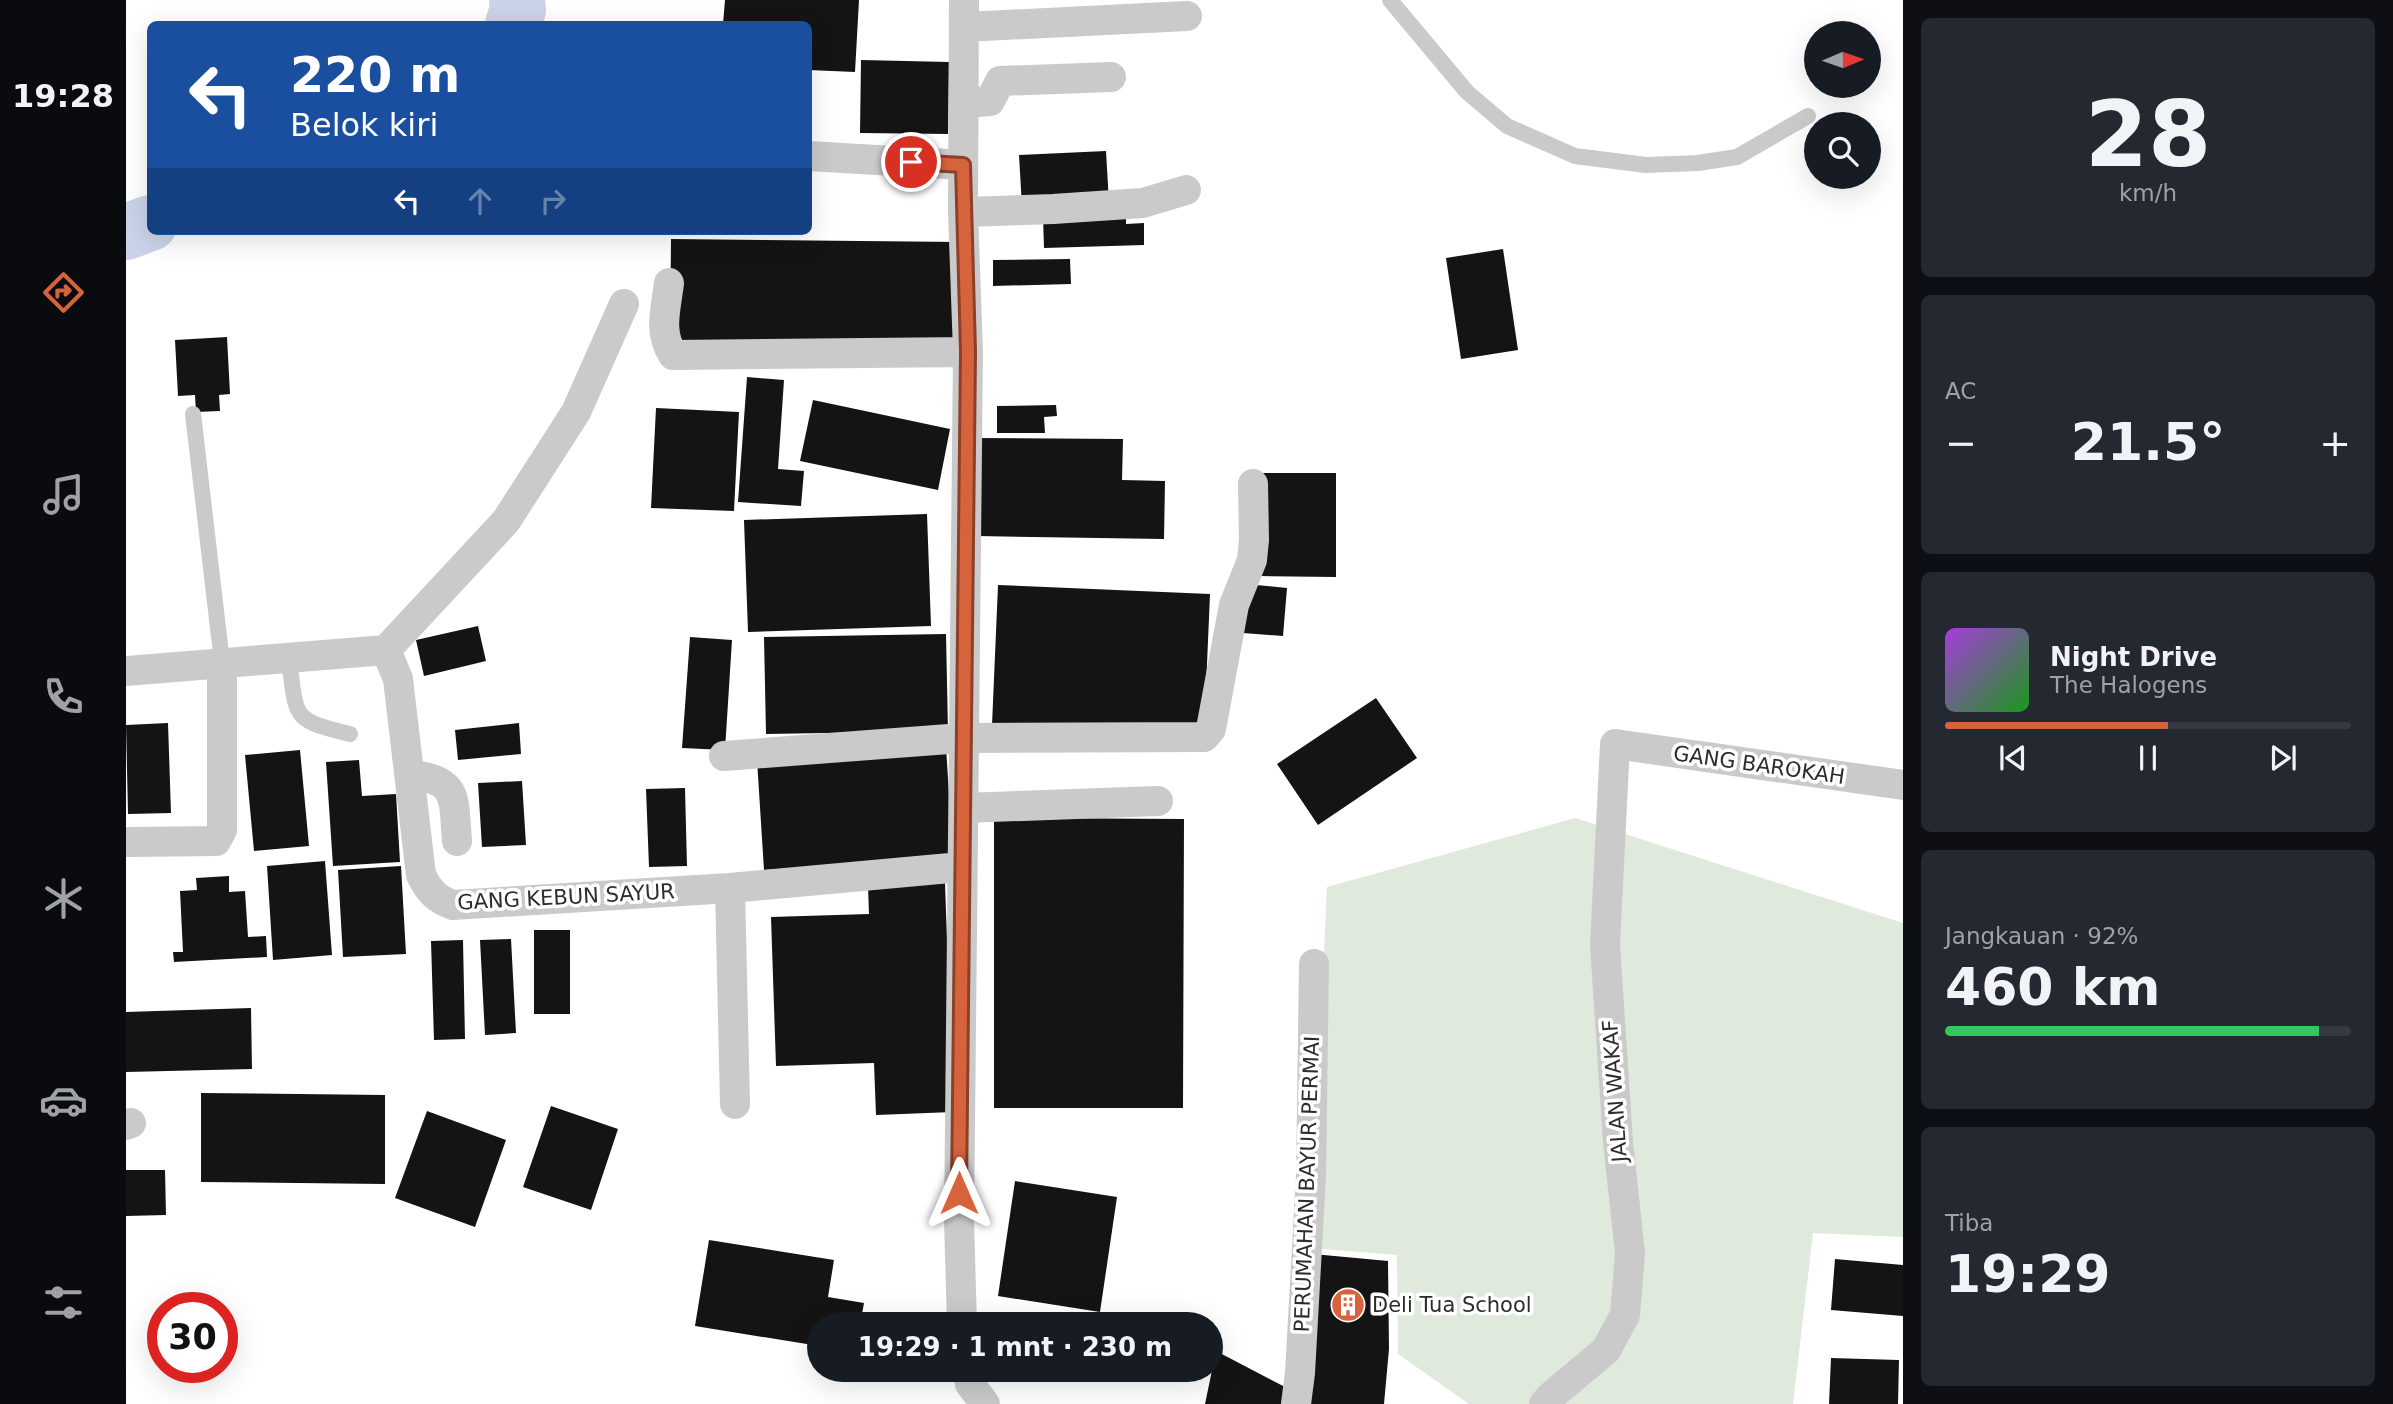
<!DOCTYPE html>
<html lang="id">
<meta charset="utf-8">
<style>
body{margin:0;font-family:"DejaVu Sans",sans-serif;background:#242831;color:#f1f3f6;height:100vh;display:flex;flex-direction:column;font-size:26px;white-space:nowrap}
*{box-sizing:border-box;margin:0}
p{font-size:23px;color:#9ea1a6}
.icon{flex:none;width:38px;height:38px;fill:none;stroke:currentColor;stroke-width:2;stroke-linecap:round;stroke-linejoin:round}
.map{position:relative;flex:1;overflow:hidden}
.side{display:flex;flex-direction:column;gap:18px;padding:18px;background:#0d0f14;width:490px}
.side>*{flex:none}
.guide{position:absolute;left:21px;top:21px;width:665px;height:214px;border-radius:10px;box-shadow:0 7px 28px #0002;background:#1a4fa0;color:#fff;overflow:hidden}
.needle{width:46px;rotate:88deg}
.fabs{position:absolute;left:1678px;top:21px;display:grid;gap:14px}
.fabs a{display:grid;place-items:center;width:77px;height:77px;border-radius:50%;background:#171b24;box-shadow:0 7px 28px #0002;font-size:35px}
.speed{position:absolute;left:21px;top:1292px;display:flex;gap:14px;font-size:35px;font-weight:700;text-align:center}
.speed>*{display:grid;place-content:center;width:91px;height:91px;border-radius:50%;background:#171b24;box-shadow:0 7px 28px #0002;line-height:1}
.speed .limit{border:10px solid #d22;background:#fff;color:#111}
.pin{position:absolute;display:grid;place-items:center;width:60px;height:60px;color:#fff;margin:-30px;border:4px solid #fff;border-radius:50%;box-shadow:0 2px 7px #0007}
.me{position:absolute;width:77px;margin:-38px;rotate:0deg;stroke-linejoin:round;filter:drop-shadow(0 0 5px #0008)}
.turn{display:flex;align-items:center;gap:24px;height:147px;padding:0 28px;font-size:32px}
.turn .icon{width:91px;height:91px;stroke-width:2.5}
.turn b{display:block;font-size:49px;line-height:60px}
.lanes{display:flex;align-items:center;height:66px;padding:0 28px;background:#0003;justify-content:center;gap:35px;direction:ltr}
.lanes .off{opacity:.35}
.big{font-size:52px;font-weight:700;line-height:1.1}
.side .card{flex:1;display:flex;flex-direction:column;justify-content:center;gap:10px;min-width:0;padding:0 24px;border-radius:10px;background:#242831}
.side .dial{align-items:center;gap:0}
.dial b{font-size:91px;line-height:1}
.song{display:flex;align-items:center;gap:21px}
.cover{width:84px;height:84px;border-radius:10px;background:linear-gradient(135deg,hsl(280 70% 55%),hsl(120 70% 35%))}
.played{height:7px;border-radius:4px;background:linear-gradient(90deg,#d7633d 55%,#363941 55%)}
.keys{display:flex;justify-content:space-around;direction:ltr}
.heat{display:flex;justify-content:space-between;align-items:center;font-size:38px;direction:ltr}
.charge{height:10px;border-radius:5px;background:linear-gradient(90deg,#34c759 92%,#363941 0)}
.trip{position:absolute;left:681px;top:1312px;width:416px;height:70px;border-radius:35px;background:#171b24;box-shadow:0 7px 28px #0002;font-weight:700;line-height:70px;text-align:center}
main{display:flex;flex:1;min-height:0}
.dock{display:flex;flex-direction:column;width:126px;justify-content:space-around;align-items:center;background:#090b0e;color:#9ea1a6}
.dock .icon{width:49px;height:49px}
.dock .on{color:#d7633d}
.dock b{font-size:32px;color:#f1f3f6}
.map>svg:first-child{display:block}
.green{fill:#dfeadc}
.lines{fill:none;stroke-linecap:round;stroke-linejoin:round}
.river{stroke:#cad3e8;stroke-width:56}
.building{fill:#141414}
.lane{stroke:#cacaca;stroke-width:16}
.street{stroke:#cacaca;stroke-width:30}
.route-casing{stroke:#8c4028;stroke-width:18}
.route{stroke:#d7633d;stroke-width:12}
.labels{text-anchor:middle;stroke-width:7;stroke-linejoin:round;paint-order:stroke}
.street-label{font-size:21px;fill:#2d2d2d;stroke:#fff}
.poi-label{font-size:21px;fill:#2d2d2d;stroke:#fff;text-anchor:start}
</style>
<main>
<nav class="dock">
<b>19:28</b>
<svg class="icon on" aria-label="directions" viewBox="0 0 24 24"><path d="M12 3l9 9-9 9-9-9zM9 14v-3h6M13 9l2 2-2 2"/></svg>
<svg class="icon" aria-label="music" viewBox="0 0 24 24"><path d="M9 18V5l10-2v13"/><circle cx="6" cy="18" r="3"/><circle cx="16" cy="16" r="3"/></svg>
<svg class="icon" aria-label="phone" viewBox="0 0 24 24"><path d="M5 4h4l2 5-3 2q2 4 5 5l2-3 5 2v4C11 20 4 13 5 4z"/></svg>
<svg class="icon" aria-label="climate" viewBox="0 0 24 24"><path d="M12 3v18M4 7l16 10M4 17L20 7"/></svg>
<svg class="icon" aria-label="car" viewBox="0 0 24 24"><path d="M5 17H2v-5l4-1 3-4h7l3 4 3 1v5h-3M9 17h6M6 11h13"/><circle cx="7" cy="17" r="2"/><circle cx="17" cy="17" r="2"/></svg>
<svg class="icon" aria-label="filters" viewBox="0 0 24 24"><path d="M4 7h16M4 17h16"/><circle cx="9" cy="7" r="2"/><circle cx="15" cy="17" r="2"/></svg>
</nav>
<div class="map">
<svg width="1777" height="1404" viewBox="0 0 1777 1404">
<rect width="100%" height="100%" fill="#fff"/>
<path class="green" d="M1449 818 1777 923V1237L1687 1233 1667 1404H1343L1272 1354 1271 1255 1184 1248 1201 887Z"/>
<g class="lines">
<path class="river" d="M387 24 392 10 391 0
M0 232 24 223"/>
</g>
<path class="building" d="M599 0H733L729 72 682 70V24H597Z
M735 60 823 62 822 134 734 133Z
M980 151 983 203 896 207 893 155Z
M1000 214V224L1018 223V245L918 248 917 217Z
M545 239 834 242 833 347 544 344Z
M1377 249 1392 350 1335 359 1320 258Z
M944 259 945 284 867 286V260Z
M101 337 104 394 93 395 94 411 70 412 69 395 52 396 49 340Z
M621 377 658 380 652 469 678 471 675 506 612 502Z
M687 400 824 429 812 490 674 461Z
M930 405 931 416 918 417 919 433H871V406Z
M530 408 613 412 608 511 525 508Z
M852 438 997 439 996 480 1039 481 1038 539 851 536Z
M1133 473H1210V577L1133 576Z
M801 514 805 626 622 632 618 520Z
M1120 584 1161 588 1157 636 1117 633Z
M872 585 1084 594 1078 734 866 725Z
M352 626 360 661 298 676 290 640Z
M820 634 822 731 640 734 638 637Z
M564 637 606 640 599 750 556 748Z
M1250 698 1291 758 1192 825 1151 764Z
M42 723 45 813 2 814 0 725Z
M393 723 395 754 332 760 329 730Z
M820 747 827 857 638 870 631 760Z
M174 750 183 846 128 851 119 755Z
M233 760 236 796 270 794 274 862 207 866 200 762Z
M396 781 400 845 356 847 352 783Z
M559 788 561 866 523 867 520 789Z
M868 818 1058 819 1057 1108H868Z
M199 861 206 955 147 960 141 866Z
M275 866 280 954 217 957 212 870Z
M103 876V892L119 891 122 937 140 936 141 957 48 962 47 952H57L54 891 71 890 70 878Z
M819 883 827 1112 750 1115 748 1063 650 1066 645 917 743 914 742 886Z
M408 930H444V1014H408Z
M385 939 390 1033 359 1035 354 940Z
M337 940 339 1039 308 1040 305 941Z
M125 1008 126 1069 0 1072V1012Z
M75 1093 259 1095V1184L75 1182Z
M425 1106 492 1129 465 1210 397 1187Z
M301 1111 380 1140 349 1227 269 1198Z
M0 1170H39L40 1215 0 1216Z
M889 1181 991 1197 974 1312 872 1296Z
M583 1240 708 1260 702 1297 738 1303 734 1325H693V1346L569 1326Z
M1187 1254 1262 1261 1263 1349 1258 1404H1172Z
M1709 1259 1777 1265V1316L1705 1310Z
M1090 1351 1161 1388 1160 1404H1079Z
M1705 1358 1773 1360 1772 1404H1703Z"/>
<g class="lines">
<path class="lane" d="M1264 0 1341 92 1381 126 1449 156 1520 165 1572 163 1611 157 1682 116
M67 414 96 662
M163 660C171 717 164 720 224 734"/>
<path class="street" d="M838 27 1061 16
M838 103 864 101 874 81 985 77
M682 156 837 165
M837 212 927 209 1017 203 1060 190
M543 283C540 309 532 332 547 355L842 352
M260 650 380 521 450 412 498 304
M0 671 260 650 272 679 295 875C303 891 310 899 327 905L604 888 835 867
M598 756 836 738 1078 737 1085 729 1108 605 1126 560 1128 540 1127 484
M283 774C334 781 327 797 331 841
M838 808 1032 801
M3 842 90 841 96 830V662
M604 888 609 1104
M0 1125 5 1123
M836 1325 833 1220 842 352 837 212 838 0
M841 1370 844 1384 859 1404
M1170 1404 1174 1373 1185 1176 1188 964
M1418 1404 1424 1397 1480 1350 1499 1315 1504 1253 1492 1142 1479 945 1489 744 1777 785"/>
</g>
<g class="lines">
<g class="route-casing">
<path id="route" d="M785 162 837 165 842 352 833 1193"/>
</g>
<use href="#route" class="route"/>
</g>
<defs>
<g id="building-disc" transform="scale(1.75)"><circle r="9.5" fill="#d7633d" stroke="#fff"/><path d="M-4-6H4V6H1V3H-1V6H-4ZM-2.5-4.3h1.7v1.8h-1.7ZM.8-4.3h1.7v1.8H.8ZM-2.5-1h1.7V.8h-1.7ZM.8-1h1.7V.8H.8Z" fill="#fff"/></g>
</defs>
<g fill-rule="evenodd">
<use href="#building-disc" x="1222" y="1305"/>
</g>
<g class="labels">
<g class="street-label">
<text transform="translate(1633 765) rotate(8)" y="7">GANG BAROKAH</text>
<text transform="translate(440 897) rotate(-3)" y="7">GANG KEBUN SAYUR</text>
<text transform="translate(1489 1091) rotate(-94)" y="7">JALAN WAKAF</text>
<text transform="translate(1181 1184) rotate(-88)" y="7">PERUMAHAN BAYUR PERMAI</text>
</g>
<g class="poi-label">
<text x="1246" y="1312">Deli Tua School</text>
</g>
</g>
</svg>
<div class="fabs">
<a><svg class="needle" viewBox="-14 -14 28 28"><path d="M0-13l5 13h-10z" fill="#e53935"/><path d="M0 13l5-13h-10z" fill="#9ea1a6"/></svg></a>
<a><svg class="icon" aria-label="search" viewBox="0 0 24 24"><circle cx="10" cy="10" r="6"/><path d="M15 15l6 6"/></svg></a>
</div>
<div class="speed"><div class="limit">30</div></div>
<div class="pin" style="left:785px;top:162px;background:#d93025"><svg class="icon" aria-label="arrive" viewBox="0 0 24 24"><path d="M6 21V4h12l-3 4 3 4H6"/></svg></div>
<svg class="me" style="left:833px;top:1193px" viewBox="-20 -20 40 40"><path d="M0-17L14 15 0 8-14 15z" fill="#d7633d" stroke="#fff" stroke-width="4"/></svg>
<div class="trip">19:29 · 1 mnt · 230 m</div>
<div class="guide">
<div class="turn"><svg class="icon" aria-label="left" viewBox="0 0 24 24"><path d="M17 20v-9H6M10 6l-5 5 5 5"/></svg><div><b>220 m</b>Belok kiri</div></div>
<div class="lanes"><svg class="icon" aria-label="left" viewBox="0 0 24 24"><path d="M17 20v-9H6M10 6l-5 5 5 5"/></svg><svg class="icon off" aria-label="ahead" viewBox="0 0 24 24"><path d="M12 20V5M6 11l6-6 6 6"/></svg><svg class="icon off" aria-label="right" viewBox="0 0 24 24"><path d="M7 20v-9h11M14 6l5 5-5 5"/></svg></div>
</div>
</div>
<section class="side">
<div class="card dial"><b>28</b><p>km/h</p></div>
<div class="card"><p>AC</p>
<div class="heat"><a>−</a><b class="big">21.5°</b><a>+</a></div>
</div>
<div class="card">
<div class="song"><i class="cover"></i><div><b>Night Drive</b><p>The Halogens</p></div></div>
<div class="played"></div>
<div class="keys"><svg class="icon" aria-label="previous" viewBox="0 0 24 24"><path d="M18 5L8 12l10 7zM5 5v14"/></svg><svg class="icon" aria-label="pause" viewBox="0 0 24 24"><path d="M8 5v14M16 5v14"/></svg><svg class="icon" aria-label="next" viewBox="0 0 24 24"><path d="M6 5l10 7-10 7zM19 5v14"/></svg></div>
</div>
<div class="card"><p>Jangkauan · 92%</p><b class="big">460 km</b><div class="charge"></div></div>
<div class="card"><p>Tiba</p><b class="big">19:29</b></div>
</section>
</main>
